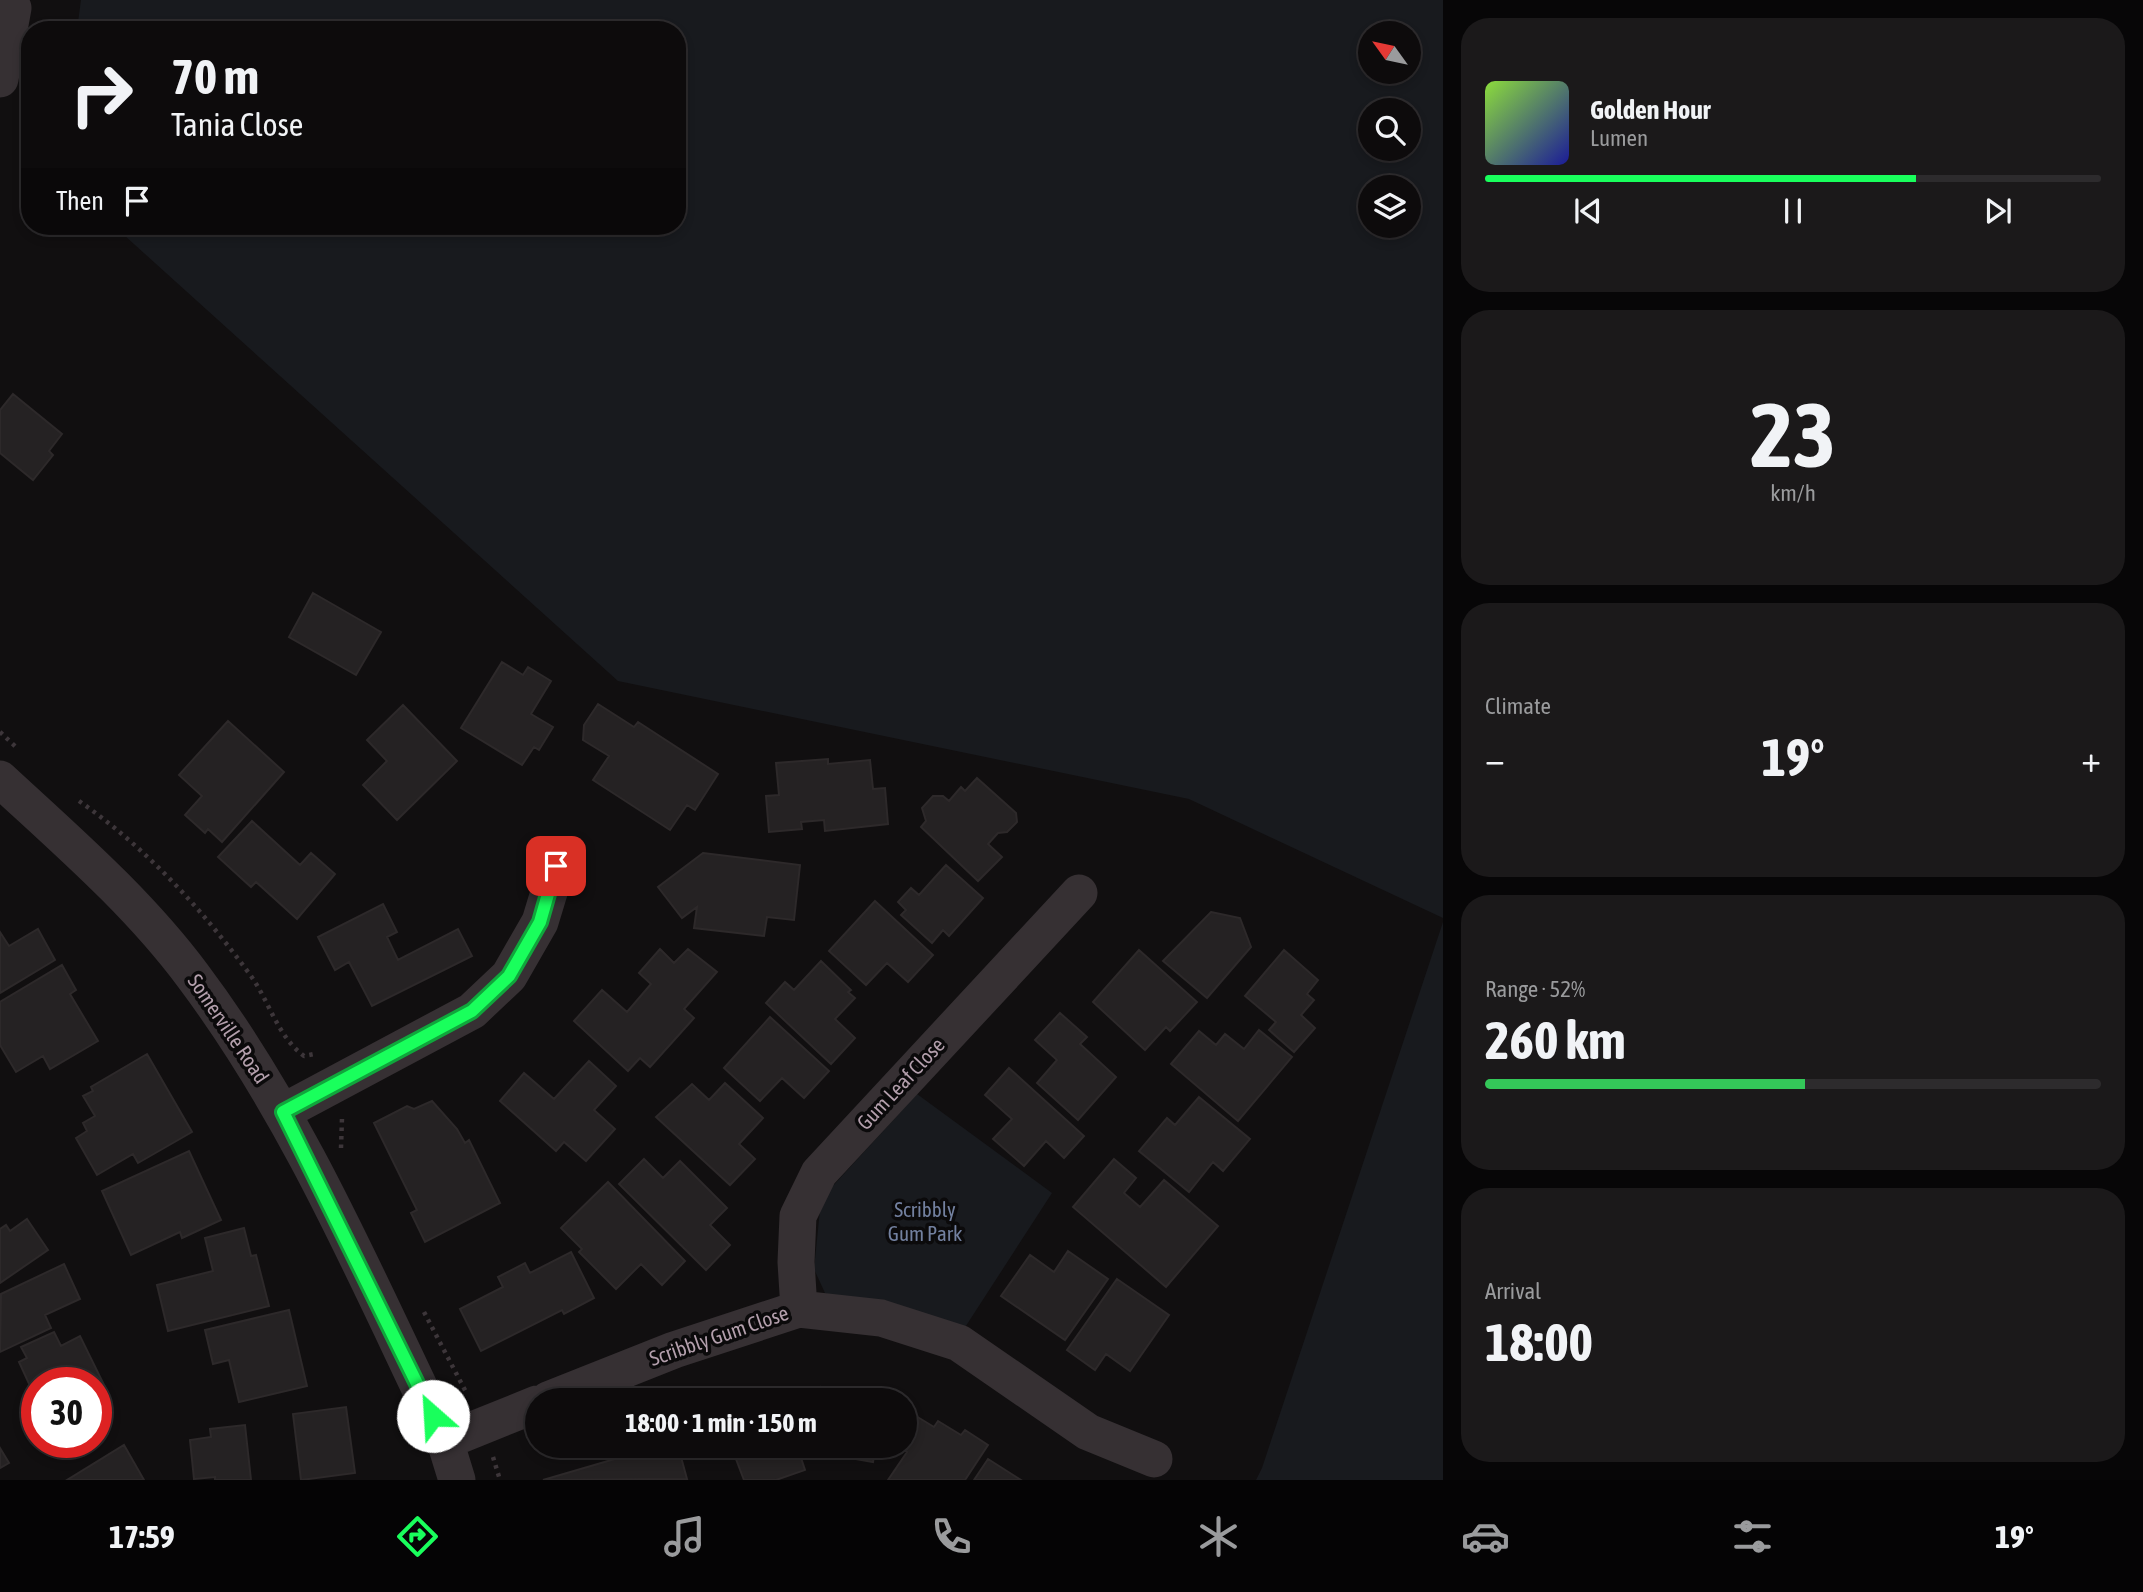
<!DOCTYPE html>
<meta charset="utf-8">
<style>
body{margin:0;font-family:"Asap Condensed",sans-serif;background:#1b191a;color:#f1f3f6;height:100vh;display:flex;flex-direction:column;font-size:26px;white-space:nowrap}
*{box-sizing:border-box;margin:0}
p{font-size:23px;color:#9a9b9d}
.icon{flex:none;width:38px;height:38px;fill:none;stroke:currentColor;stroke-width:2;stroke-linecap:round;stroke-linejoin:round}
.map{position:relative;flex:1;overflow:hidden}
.side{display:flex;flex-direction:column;gap:18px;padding:18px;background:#070607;width:700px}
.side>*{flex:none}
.top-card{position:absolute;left:21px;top:21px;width:665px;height:214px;border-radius:28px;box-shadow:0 4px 10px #0003,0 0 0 2px #2d2b2d;background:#0d0b0c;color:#f1f3f6;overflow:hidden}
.needle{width:46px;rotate:303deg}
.controls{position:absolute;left:1358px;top:21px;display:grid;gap:14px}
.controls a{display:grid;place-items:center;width:63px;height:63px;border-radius:50%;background:#0d0b0c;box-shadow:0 4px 10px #0003,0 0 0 2px #2d2b2d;font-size:35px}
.speed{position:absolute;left:21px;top:1367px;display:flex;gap:14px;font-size:35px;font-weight:700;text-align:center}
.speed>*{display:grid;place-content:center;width:91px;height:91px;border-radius:50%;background:#0d0b0c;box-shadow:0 4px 10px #0003,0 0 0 2px #2d2b2d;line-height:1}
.speed .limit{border:10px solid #d22;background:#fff;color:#111}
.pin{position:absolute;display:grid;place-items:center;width:60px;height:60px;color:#fff;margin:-30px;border-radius:14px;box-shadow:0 4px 10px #0006}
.me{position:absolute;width:77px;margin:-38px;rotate:334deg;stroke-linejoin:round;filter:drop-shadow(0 0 5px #0008)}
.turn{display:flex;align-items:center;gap:24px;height:147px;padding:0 35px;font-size:32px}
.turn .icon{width:91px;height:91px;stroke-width:2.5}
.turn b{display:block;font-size:49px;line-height:60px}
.then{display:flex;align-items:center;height:66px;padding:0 35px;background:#0003;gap:14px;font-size:26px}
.big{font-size:52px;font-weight:700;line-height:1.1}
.side .card{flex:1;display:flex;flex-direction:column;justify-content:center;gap:10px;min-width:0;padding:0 24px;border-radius:28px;background:#1b191a}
.side .dial{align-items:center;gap:0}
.dial b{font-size:91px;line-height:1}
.song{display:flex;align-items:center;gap:21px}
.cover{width:84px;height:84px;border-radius:10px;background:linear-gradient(135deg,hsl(90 70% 55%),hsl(240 70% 35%))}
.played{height:7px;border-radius:4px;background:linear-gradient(90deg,#19ff5c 70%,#2d2b2d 70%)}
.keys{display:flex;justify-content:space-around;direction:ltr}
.heat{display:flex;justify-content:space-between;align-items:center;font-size:38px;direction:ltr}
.charge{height:10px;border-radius:5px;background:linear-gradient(90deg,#34c759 52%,#2d2b2d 0)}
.trip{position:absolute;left:525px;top:1388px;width:392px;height:70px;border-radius:35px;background:#0d0b0c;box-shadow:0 4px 10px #0003,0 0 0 2px #2d2b2d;font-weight:700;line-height:70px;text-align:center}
.menu{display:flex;height:112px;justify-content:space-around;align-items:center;background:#050405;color:#9a9b9d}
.menu .icon{width:49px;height:49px}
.menu .active{color:#19ff5c}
.menu b{font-size:32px;color:#f1f3f6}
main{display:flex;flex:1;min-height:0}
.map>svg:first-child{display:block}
.green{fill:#181a1e;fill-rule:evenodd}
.building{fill:#252223;stroke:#2d292a;stroke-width:2}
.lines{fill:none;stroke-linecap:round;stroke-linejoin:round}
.path{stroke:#3d363a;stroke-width:4.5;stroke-dasharray:3.5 5;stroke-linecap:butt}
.minor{stroke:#363033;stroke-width:37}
.route-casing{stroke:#10a63c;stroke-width:18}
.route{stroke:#19ff5c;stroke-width:12}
.labels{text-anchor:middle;stroke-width:7;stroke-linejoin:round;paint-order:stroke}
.street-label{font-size:21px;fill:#b39fac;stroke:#0b0a0b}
.park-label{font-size:21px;fill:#7381a0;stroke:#0b0a0b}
</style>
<main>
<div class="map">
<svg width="1443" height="1480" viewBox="0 0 1443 1480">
<rect width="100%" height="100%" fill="#110f10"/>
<path class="green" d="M81 0H1443V918L1189 799 618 681 114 226H677V30H77ZM1370 33H1409V72H1370ZM1370 110H1409V149H1370ZM1370 187H1409V226H1370Z
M1443 922V1480H1256L1262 1468Z
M917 1094 1052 1193 962 1332 845 1303 825 1293 814 1269 820 1210 831 1188Z"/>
<path class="building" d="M13 394 62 434 49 451 53 455 33 480 0 453V410Z
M313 593 381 632 356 675 289 637Z
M502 662 523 675 528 667 551 681 531 714 553 727 539 750 534 747 522 765 461 728Z
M598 704 634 727 638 722 718 774 695 810 687 805 670 830 593 780 609 756 583 740 584 725Z
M403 705 457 761 397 820 363 785 387 761 367 740Z
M228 721 284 772 222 842 208 829 205 833 185 815 202 796 179 775Z
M828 759V764L870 760 873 789 885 788 888 824 825 831 824 820 801 822 802 829 769 832 766 796 779 795 776 763Z
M977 778 1016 813 1017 822 1007 832 998 833 988 844 1002 857 978 881 921 827 926 821 922 808 933 796H943L949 801 961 787 965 791Z
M252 821 300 865 311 853 335 874 297 919 256 882 251 887 218 857Z
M703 853 800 865 794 920 767 917 764 936 694 928 697 907 682 918 658 887Z
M946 865 983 898 949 936 943 930 932 943 901 915 906 910 898 902 911 888 919 895Z
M875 901 933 955 908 982 887 963 866 985 829 951Z
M383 904 397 932 387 937 398 960 458 929 472 956 372 1006 349 962 335 970 318 937Z
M1211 912 1240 918 1251 947 1207 998 1163 961Z
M38 929 55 960 0 993V932L9 946Z
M660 949 674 963 688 949 717 972 684 1009 694 1018 650 1067 640 1058 628 1071 574 1021 602 990 627 1012 651 984 639 973Z
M1139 950 1197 1002 1170 1031 1166 1027 1145 1050 1093 1002Z
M1284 950 1318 980 1307 994 1314 1000 1301 1015 1315 1028 1294 1052 1269 1030 1276 1022 1245 996Z
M821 961 851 990 848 992 855 998 835 1019 855 1038 831 1064 766 1003 785 982 794 990Z
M62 965 76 990 70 994 98 1041 50 1069 43 1056 16 1072 0 1045V1002Z
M1060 1013 1087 1037 1080 1044 1116 1077 1078 1120 1037 1083 1057 1060 1035 1040Z
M770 1017 829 1071 804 1098 782 1078 760 1101 724 1068Z
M1259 1030 1292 1057 1238 1121 1171 1064 1199 1031 1216 1045 1225 1034 1244 1049Z
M147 1054 192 1132 138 1163 133 1154 97 1175 76 1138 87 1131 83 1123 95 1116 83 1096 93 1091 91 1087Z
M589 1061 616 1086 594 1110 615 1129 586 1161 564 1142 556 1151 500 1101 524 1073 554 1099Z
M1009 1068 1084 1136 1064 1158 1046 1141 1024 1166 993 1139 1012 1119 985 1095Z
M725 1083 763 1118 739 1144 755 1159 730 1185 656 1117 692 1084 709 1100Z
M1199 1097 1250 1139 1223 1171 1213 1162 1189 1192 1139 1151 1167 1118 1175 1125Z
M432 1101 457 1129 465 1143 469 1140 500 1203 425 1242 411 1213 417 1210 374 1123 407 1106 414 1109Z
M189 1151 221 1220 182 1238 180 1232 131 1255 102 1191Z
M644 1159 663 1178 680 1161 727 1208 710 1225 730 1245 706 1270 619 1184Z
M1114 1159 1136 1178 1124 1193 1140 1207 1164 1180 1218 1226 1166 1287 1073 1207Z
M608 1182 685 1261 662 1285 641 1264 616 1289 579 1252 582 1249 561 1228Z
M27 1219 48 1250 0 1283V1229L6 1225 10 1231Z
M244 1228 251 1256 256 1255 269 1306 168 1331 157 1285 213 1271 205 1238Z
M1068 1251 1108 1279 1065 1340 1001 1296 1030 1255 1054 1272Z
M571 1252 594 1298 564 1314 562 1310 481 1351 460 1309 503 1287 498 1277 525 1263 530 1273Z
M64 1264 80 1299 45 1315 51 1328 0 1352 1 1294Z
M1117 1279 1169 1315 1130 1371 1106 1354 1095 1370 1067 1350Z
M289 1310 307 1386 239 1402 229 1360 213 1364 205 1330Z
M54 1332 61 1346 80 1336 109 1395 96 1401V1382H38L30 1386 19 1362 27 1358 21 1347Z
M821 1387 889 1400H819Z
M346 1407 355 1473 301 1480 293 1414Z
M911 1413 934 1427 938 1421 961 1435 965 1430 988 1445 965 1480H888L907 1452 897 1446H905V1422Z
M245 1425 251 1480H215V1477L194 1479 190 1440 211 1437 210 1429Z
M124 1445 144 1480H67Z
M630 1446H678L687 1479 543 1480 625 1456 623 1448Z
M731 1446H797L805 1470 776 1480H744Z
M817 1446H881L880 1450 875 1449 873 1462 816 1452Z
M0 1448 9 1463 0 1468Z
M988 1459 1021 1480H974Z"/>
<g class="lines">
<path class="path" d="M0 732 16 747
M79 801C145 847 200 907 248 972 269 999 276 1035 304 1056L314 1054
M341 1148 342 1118
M424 1312 467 1394
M493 1457 500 1480"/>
<path class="minor" d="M0 79 13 8
M0 779C67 841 138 902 193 976 299 1117 368 1282 445 1441L457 1480
M283 1112 472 1011 509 976 540 922 557 866
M799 1309 796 1262 798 1216 819 1173 1079 893
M548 1400 674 1350 799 1309 881 1318 959 1343 1088 1432 1154 1459
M445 1441 537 1404"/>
</g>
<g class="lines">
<g class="route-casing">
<path id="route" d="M433 1416 283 1112 472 1011 509 976 540 922 556 866"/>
</g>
<use href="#route" class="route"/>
</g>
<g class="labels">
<g class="street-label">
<text transform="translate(228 1029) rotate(56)" y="7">Somerville Road</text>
<text transform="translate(901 1084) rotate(-47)" y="7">Gum Leaf Close</text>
<text transform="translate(719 1336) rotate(-19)" y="7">Scribbly Gum Close</text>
</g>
<g class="park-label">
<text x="925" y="1217">Scribbly<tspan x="925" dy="24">Gum Park</tspan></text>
</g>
</g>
</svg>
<div class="controls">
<a><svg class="needle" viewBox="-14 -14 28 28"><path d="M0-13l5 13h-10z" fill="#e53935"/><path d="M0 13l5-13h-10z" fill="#9a9b9d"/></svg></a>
<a><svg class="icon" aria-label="search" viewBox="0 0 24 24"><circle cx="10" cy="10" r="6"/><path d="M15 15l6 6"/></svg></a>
<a><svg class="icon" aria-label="layers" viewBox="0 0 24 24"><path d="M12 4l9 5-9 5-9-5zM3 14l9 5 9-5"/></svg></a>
</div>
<div class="speed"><div class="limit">30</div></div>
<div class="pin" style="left:556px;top:866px;background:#d93025"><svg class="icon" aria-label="arrive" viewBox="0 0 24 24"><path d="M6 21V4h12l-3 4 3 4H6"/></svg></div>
<svg class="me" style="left:433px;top:1416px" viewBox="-20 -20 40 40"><circle r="19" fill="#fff"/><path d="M0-13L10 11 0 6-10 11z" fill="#19ff5c"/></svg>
<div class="trip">18:00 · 1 min · 150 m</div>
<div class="top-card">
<div class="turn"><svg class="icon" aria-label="right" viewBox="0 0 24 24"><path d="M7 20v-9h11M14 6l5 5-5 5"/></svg><div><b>70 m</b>Tania Close</div></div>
<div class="then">Then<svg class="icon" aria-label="arrive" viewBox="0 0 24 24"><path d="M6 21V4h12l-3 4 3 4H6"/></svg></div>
</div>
</div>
<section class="side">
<div class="card">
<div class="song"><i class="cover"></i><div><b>Golden Hour</b><p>Lumen</p></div></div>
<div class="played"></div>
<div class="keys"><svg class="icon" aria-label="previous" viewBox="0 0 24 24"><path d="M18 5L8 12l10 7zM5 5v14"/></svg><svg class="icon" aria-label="pause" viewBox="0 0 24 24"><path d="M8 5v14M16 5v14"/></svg><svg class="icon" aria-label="next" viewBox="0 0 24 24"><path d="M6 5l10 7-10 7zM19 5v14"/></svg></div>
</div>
<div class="card dial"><b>23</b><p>km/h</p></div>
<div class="card"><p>Climate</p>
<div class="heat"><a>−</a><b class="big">19°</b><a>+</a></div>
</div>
<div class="card"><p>Range · 52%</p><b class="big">260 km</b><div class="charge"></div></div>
<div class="card"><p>Arrival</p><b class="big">18:00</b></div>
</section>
</main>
<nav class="menu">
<b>17:59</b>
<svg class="icon active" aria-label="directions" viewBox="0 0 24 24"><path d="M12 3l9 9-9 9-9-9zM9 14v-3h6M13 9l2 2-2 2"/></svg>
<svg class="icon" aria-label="music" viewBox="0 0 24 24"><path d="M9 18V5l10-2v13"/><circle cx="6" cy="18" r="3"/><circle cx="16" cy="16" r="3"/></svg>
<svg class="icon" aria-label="phone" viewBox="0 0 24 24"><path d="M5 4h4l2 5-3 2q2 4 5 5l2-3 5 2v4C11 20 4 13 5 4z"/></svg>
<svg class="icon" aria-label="climate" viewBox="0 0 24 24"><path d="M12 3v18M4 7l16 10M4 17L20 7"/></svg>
<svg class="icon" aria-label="car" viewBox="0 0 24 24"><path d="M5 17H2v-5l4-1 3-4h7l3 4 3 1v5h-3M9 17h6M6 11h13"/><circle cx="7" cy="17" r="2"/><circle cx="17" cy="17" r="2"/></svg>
<svg class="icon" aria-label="filters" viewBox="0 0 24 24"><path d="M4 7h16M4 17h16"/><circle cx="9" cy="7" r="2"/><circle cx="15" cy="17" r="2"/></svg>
<b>19°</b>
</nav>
